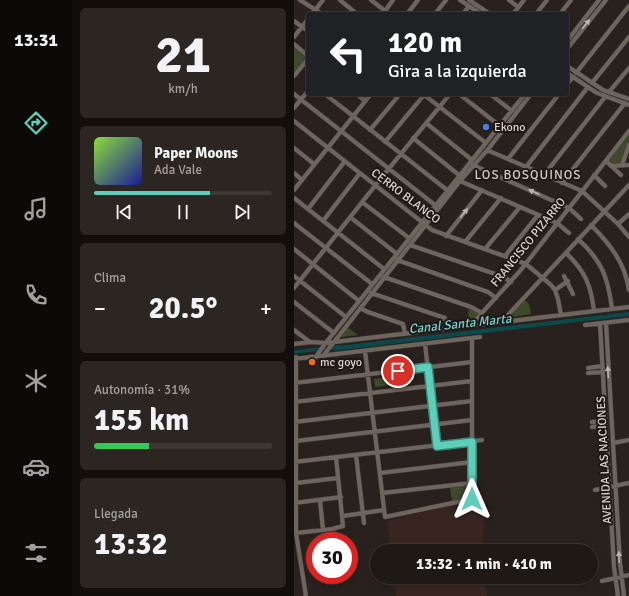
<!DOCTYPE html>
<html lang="es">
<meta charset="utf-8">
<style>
body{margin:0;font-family:Signika,sans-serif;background:#2c2623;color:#f1f3f6;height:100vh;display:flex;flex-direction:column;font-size:15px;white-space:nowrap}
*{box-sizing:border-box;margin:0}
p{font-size:13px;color:#a1a0a1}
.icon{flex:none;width:22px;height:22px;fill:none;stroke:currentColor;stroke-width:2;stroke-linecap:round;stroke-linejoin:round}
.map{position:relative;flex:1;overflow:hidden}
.details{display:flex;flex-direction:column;gap:8px;padding:8px;background:#110e0c;width:222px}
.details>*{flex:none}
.hud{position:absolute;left:12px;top:12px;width:263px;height:84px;border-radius:4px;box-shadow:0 2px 6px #0003,0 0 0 1px #3c3835;background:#202124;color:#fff;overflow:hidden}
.speed{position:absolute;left:12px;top:532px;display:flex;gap:8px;font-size:20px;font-weight:700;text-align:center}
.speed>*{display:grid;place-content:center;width:52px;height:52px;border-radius:50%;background:#1f1916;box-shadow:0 2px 6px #0003,0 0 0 1px #3c3835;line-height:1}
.speed .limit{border:6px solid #d22;background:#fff;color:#111}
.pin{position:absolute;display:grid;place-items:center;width:34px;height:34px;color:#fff;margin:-17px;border:2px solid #fff;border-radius:50%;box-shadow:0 1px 4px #0007}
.me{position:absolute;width:44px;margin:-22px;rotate:0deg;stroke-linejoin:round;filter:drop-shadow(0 0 3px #0008)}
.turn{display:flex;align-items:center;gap:14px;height:84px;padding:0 16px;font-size:18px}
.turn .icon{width:52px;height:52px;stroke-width:2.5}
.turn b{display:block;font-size:28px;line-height:34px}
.big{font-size:30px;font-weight:700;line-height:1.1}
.details .widget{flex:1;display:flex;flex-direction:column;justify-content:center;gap:6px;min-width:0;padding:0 14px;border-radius:6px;background:#2c2623}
.details .dial{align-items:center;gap:0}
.dial b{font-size:52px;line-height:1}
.song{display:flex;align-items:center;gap:12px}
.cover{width:48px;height:48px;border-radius:6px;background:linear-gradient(135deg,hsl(90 70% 55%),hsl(240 70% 35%))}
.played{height:4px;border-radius:2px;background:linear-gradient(90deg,#5dceb9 65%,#3c3835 65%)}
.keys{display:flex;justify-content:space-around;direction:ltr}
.heat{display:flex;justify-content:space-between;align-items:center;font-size:22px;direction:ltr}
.charge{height:6px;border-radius:3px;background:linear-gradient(90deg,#34c759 31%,#3c3835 0)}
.trip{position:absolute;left:76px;top:544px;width:228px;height:40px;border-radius:20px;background:#1f1916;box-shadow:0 2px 6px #0003,0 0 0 1px #3c3835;font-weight:700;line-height:40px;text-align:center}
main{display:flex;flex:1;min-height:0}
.menu{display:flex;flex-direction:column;width:72px;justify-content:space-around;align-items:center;background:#0c0a09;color:#a1a0a1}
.menu .icon{width:28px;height:28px}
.menu .current{color:#5dceb9}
.menu b{font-size:18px;color:#f1f3f6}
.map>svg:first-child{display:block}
.industrial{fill:#382521}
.green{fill:#3e4a2a}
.water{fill:#0c494b}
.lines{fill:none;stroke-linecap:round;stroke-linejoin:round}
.canal{stroke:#0c494b;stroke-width:3.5}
.minor-casing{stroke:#463f3c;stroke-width:5}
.minor{stroke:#6e655f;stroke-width:4}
.oneway{fill:#bab3af}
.route-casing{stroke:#3c8678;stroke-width:10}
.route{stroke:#5dceb9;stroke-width:7}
.shop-dot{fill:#3f7fe0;stroke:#201814;stroke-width:1.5}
.food-dot{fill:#e8710a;stroke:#201814;stroke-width:1.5}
.labels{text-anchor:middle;stroke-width:4;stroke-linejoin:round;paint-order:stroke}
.poi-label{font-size:12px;fill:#dad4d1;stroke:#201814;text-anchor:start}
.street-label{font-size:12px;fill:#dad4d1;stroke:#201814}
.neighbourhood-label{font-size:13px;letter-spacing:1px;fill:#d3c9c2;stroke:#201814}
.water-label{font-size:13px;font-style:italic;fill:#74d1d3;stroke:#201814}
</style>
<main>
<nav class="menu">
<b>13:31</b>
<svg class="icon current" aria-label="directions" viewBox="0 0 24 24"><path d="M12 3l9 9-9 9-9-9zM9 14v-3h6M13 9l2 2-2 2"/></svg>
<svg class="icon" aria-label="music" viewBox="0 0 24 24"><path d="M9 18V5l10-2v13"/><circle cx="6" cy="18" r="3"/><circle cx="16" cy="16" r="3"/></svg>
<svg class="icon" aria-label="phone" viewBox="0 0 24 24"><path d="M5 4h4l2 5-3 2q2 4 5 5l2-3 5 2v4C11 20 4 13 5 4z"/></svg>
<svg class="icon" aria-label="climate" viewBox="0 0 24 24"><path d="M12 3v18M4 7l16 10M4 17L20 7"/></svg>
<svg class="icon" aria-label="car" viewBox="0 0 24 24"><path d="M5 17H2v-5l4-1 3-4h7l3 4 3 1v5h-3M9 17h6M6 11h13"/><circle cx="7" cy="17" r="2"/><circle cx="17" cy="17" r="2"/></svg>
<svg class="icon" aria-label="filters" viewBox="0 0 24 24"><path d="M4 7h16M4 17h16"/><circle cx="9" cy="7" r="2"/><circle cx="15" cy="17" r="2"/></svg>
</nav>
<section class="details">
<div class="widget dial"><b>21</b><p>km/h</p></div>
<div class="widget">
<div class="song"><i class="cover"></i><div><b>Paper Moons</b><p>Ada Vale</p></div></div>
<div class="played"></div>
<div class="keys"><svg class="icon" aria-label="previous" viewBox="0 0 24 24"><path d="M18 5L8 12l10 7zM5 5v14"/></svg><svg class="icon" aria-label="pause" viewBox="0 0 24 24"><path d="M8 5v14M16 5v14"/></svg><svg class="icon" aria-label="next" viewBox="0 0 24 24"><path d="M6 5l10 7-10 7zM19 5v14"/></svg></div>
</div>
<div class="widget"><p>Clima</p>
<div class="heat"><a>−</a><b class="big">20.5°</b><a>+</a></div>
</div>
<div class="widget"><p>Autonomía · 31%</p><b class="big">155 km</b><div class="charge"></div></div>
<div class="widget"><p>Llegada</p><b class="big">13:32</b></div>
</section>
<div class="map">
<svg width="335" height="596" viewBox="0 0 335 596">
<rect width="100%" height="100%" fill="#29211d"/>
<path class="industrial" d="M192 499 188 551H97L93 521 175 501Z
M100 577H191L193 596H102Z"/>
<path class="green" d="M0 47 13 58 0 75Z
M335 135V141L327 164H319L314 161Z
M230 299 235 304 237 314 217 317V315Z
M176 308 185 314 178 322H175L174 312Z
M53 327 64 335 47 337Z
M95 377 96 385 81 387 80 379Z
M176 484 177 498 158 502 156 487Z"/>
<path class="water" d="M335 312V316L39 351 43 346Z"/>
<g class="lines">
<path class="canal" d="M0 352 45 347"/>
<g class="minor-casing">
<path id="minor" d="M6 0 28 14
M46 0 63 14
M77 0 95 14
M166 0 187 14
M175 0 196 14
M215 0 224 7
M91 11 99 0
M18 14 29 0
M113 14 124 0
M141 14 152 0
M169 14 175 6
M219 14 230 0
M242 14 253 0
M266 14 277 0
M0 21 14 31
M0 37 14 19
M273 41 305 0
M0 44 14 56
M273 49 312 0
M273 66 309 90 335 99
M273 73 303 93 335 105
M282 73 335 6
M0 76 14 59
M298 83 335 37
M273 84 279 77
M315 92 335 68
M0 94 141 205
M31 94 153 190
M63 94 71 101
M129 94 192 143
M165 94 206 126
M196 94 218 111
M0 108 14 91
M0 121 138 230 232 264 256 284 261 290 264 299 267 315
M132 123 178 160
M76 130 106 94
M119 138 165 175
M91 142 130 95
M0 148 20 164
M193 150 288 191 324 224 335 237
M214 159 265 94
M312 161 327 175
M179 165 275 208 287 219
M328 165 335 145
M317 166 335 165
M232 167 294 87
M0 173 8 180
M250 175 311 97
M300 175 311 186
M166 181 263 223 275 233
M268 183 331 103
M0 190 77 94
M0 198 90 269
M68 202 115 238
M14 209 51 161
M56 217 103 254
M29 221 66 173
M0 223 78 284
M324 224 335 214
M297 225C316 244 331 263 335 290
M152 236 188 190
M284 239C308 261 314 277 318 309
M171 242 207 198
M116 245 210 277 217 282
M0 249 65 301
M191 249 226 207
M272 253C291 271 297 285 300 311
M211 256 244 215
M103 260 194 292 202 298
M0 276 52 317
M270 276 279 294
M90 277 177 307 188 313
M0 288 88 177 156 94
M261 290 274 281
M77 293 151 318 153 329
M0 302 40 333
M66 308 74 312 109 324 111 334
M211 321 213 316 335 185
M312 323 326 563 330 596
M306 324 320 567 324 596
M291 325 335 320
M176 326 226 271 335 131
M0 330 16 342
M0 344 17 342 32 343 335 307
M131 344 143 446
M71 351 91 517 178 499V338
M29 356 166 181 195 148 237 94
M2 357V533L12 596
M22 357 30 345 231 94
M0 359 186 337
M294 368 308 366
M294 373 309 372
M0 383 178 362
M0 402 178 381
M0 422 178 401
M298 422 312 421
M298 427 312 426
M2 441 178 420
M319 443 335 440
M62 455 70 523
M0 462 188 440
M86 473 178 462
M2 483 44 478
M301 490 335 483
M88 493 178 483
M26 500 29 530
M0 503 47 497
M49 516 90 510
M2 533 38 529 49 526 42 457
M308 581 335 575"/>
</g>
<use href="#minor" class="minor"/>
</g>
<defs><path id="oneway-solid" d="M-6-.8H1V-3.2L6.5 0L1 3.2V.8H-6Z"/></defs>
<g class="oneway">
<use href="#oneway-solid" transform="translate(292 24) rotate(-51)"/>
<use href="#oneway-solid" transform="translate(240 192) rotate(-156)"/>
<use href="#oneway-solid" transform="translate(170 213) rotate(-52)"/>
<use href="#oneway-solid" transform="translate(314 372) rotate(-93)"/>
<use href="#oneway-solid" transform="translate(325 557) rotate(-93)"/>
</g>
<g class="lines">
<g class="route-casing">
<path id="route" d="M104 371 134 367 143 446 178 442V499"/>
</g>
<use href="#route" class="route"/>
</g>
<circle class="shop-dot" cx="192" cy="127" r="4"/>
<circle class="food-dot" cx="18" cy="362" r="4"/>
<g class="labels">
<g class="poi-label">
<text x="200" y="131">Ekono</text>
<text x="26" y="366">mc goyo</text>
</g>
<g class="street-label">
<text transform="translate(112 196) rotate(37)" y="4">CERRO BLANCO</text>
<text transform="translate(234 242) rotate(-51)" y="4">FRANCISCO PIZARRO</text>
<text transform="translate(310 460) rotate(-93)" y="4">AVENIDA LAS NACIONES</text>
</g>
<g class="neighbourhood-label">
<text x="234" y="179">LOS BOSQUINOS</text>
</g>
<g class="water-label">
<text transform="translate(166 323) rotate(-6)" y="5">Canal Santa Marta</text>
</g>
</g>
</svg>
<div class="speed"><div class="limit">30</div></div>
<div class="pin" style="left:104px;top:371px;background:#d93025"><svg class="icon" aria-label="arrive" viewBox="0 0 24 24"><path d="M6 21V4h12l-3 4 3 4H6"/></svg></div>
<svg class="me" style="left:178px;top:499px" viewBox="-20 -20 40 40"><path d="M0-17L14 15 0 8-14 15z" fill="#5dceb9" stroke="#fff" stroke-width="4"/></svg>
<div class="trip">13:32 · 1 min · 410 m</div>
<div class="hud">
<div class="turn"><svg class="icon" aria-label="left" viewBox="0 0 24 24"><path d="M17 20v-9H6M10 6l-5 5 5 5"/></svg><div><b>120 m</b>Gira a la izquierda</div></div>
</div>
</div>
</main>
